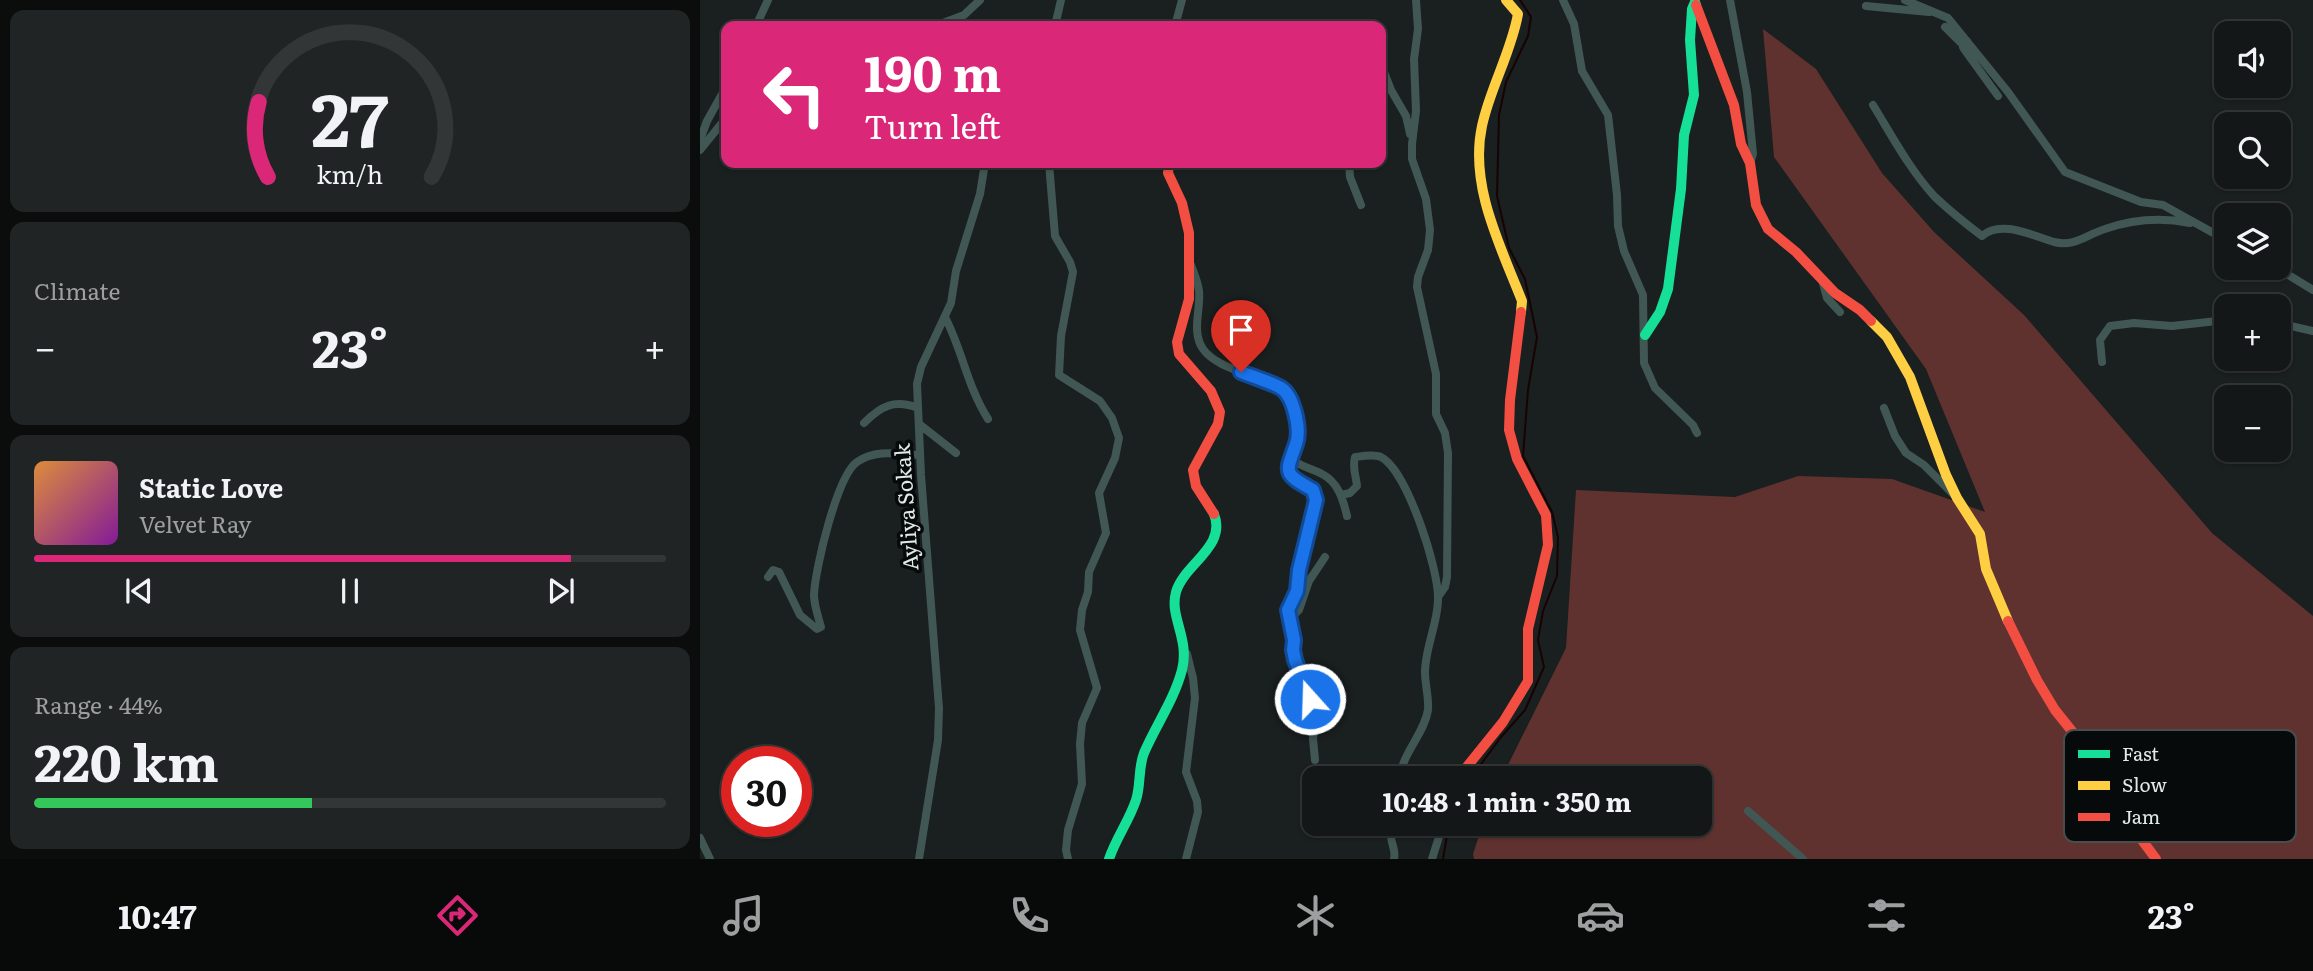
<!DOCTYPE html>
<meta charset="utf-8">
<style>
body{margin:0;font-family:Literata,serif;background:#212424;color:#f1f3f6;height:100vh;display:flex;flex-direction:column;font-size:26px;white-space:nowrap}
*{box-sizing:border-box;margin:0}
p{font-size:23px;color:#9d9fa1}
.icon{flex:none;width:38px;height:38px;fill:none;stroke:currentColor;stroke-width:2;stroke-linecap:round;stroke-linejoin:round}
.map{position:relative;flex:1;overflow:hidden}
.drawer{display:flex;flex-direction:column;gap:10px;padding:10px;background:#0b0d0d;width:700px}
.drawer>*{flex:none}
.hud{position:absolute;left:21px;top:21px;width:665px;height:147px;border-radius:14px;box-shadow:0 2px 5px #0004,0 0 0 2px #333636;background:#db2777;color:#fff;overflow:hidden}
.controls{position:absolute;left:1514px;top:21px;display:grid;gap:14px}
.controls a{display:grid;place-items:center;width:77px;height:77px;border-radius:14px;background:#141717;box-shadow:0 2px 5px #0004,0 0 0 2px #333636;font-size:35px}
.speed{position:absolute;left:21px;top:746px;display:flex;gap:14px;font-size:35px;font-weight:700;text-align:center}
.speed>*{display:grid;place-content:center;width:91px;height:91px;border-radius:50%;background:#141717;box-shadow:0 2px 5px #0004,0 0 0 2px #333636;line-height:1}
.speed .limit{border:10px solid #d22;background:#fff;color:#111}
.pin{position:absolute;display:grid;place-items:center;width:60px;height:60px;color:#fff;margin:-72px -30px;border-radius:50% 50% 50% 0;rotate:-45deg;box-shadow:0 0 7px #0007}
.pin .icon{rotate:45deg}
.me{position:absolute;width:77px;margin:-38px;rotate:340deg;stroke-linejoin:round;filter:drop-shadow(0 0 5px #0008)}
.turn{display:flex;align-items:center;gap:24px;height:147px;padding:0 28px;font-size:32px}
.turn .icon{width:91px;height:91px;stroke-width:2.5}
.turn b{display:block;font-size:49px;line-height:60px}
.big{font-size:52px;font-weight:700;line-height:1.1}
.drawer .tile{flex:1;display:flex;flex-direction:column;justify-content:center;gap:10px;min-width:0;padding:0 24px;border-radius:14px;background:#212424}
.drawer .dial{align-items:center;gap:0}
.dial svg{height:182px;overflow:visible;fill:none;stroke:#333636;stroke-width:7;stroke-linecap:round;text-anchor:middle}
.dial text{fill:#f1f3f6;stroke:none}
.song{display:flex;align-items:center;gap:21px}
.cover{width:84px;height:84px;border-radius:10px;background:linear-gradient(135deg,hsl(30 70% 55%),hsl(290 70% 35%))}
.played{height:7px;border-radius:4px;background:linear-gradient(90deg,#db2777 85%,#333636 85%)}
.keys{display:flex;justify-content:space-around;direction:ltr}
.heat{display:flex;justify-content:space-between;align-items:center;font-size:38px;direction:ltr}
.charge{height:10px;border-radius:5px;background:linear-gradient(90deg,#34c759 44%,#333636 0)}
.trip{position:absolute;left:602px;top:766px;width:410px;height:70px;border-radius:14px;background:#141717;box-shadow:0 2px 5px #0004,0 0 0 2px #333636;font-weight:700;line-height:70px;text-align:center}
.menu{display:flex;height:112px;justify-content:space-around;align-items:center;background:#080909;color:#9d9fa1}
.menu .icon{width:49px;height:49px}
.menu .active{color:#db2777}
.menu b{font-size:32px;color:#f1f3f6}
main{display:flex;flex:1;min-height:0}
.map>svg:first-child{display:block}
.green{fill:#60322f}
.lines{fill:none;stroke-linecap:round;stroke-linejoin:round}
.stream{stroke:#180303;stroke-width:2}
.street{stroke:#415754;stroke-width:8}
.fast{stroke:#16e098;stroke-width:10}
.slow{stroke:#ffcf43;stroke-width:10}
.jam{stroke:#f24e42;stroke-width:10}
.route-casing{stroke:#114b97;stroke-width:18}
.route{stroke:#1a73e8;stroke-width:12}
.labels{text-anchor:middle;stroke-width:7;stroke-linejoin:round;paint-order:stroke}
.street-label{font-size:21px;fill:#e2eae8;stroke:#060a0a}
.key{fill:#060a0a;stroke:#484d4d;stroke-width:2}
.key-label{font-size:19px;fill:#e2eae8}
</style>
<main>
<section class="drawer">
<div class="tile dial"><svg viewBox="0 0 100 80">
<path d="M14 69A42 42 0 1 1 86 69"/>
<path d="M14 69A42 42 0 0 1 10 36" stroke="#db2777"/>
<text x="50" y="56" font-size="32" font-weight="700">27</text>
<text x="50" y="72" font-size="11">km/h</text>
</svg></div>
<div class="tile"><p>Climate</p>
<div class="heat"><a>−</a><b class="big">23°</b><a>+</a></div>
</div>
<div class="tile">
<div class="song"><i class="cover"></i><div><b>Static Love</b><p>Velvet Ray</p></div></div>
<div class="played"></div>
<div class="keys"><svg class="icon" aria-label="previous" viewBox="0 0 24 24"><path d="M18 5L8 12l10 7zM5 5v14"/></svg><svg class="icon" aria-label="pause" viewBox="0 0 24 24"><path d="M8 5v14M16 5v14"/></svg><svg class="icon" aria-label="next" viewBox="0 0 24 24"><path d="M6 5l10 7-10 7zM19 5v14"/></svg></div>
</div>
<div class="tile"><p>Range · 44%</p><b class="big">220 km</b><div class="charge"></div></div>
</section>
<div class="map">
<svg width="1613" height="859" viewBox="0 0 1613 859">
<rect width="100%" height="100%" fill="#1a1f1f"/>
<path class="green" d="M1063 29 1116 69 1182 173 1234 232 1324 315 1512 533 1613 616V859H774L773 854 783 824H999V779H801L866 648 876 490 1035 497 1098 476 1192 479 1285 512 1226 369 1074 157Z"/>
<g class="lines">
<path class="stream" d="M770 779 801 737 825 710 844 667 838 640 843 611 857 576 858 537 852 512 823 456 828 390 837 337 825 279 809 248 797 196 799 115 806 82 828 36 831 17 820 0
M743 859 749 824"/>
<path class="street" d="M716 0 718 29 714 59 716 111 712 144V159L726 199 730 230 728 250 718 277 717 287 736 374V414L745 433 748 453 747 577 745 587 738 597
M863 0 874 24 882 71 908 115 917 195 918 226 924 251 943 295 944 363 955 388 993 425 997 433
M1030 0 1047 92 1053 154 1050 163
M1205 0 1248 18 1308 92 1365 172 1441 202 1463 205 1526 240
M1166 6 1229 12
M56 26 68 0
M235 26 264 15 280 0
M355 26 361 0
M475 26 482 0
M1245 27 1262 44 1267 41
M1267 41 1263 47 1264 49 1298 96
M681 67H682L691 90 706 116 710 134
M1173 105C1192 136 1210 170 1235 197 1250 211 1266 224 1282 236 1301 219 1333 236 1354 242 1375 247 1386 235 1405 229 1434 219 1460 217 1490 223
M0 140 7 121 26 87
M0 150 26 118
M349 163 355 236 370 262 373 272 361 336 359 375 400 401 412 418 419 438 415 458 399 493 406 533 389 572 388 592 382 610 380 630 397 688 382 723 380 744 382 784 368 830 366 850 368 859
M649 163 650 177 661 205
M491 265C494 273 498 282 499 291 501 309 491 332 503 349 521 375 582 376 593 403 600 423 593 443 596 462 605 468 613 469 622 474 638 482 643 499 647 516
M1577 268 1613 290
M1122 280 1127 298 1140 312
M245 317C263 352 267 386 288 419
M1578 323 1613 331
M1402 362 1400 340 1410 326 1434 323 1472 326 1526 320
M1184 408 1195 436 1206 453 1224 465 1253 494
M164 423C181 406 194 399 218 408
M219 424 256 453
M597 441 587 462 589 472 596 480 613 490 616 500 599 570 597 591 588 610 595 640 593 650 595 660 615 719 613 739 615 760
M641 495 650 493 657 486C656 475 652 468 655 457 663 456 674 454 681 457 707 470 739 570 738 599 738 623 725 648 725 672 725 685 729 697 728 710 724 735 702 752 700 779
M68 577 73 570 79 572 100 615 117 629 121 627C118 616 114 605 114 595 115 569 137 476 157 462 176 449 198 454 220 455
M589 620 599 610 609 581 625 557
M1048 811 1103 859
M694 824C686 841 697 846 694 859
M0 838 10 859
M219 859 238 740 239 708 221 475 217 384 221 367 251 303 256 271 280 194 285 163
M486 859 498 812 497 801 486 772 495 698 493 678 487 654
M732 859 743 824"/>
<path class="fast" d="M945 335 960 312 968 289 981 189 984 135 994 95 990 40 992 9 995 2 996 5
M409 859C416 838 429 821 436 800 441 785 438 768 444 753 456 725 474 700 482 670 490 638 469 617 476 592 484 564 527 547 514 514"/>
<path class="slow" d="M806 0 818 14C811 53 790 88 782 126 769 186 801 247 822 301L821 312
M1171 321 1187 337 1210 377 1246 475 1257 498 1280 534 1286 569 1308 621"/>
<path class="jam" d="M996 5 1034 105 1041 144 1050 163 1056 205 1068 229 1096 252 1135 293 1160 310 1171 321
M469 163 468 173 482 203 489 233V299L477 342 479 354 511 391 520 412 518 424 493 470 496 486 514 514
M1308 621 1337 680 1355 710 1412 781 1430 808 1439 836 1456 859
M757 779 803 722 828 681V629L848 545 846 515 817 459 809 430 810 400 821 312"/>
</g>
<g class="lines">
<g class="route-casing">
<path id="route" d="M541 372C553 377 571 382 581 388 594 396 601 430 596 444 586 473 582 473 613 490L616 500 599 570 597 591 588 610 594 640 593 650 595 660 610 699"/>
</g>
<use href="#route" class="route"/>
</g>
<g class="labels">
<g class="street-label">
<text transform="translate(207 507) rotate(-94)" y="7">Ayliya Sokak</text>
</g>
</g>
<rect x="1364" y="730" width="232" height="112" rx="10" class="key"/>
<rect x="1378" y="750" width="32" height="8" fill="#16e098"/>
<rect x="1378" y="781" width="32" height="9" fill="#ffcf43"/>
<rect x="1378" y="813" width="32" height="8" fill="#f24e42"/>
<g class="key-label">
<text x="1422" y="761">Fast</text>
<text x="1422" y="792">Slow</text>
<text x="1422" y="824">Jam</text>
</g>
</svg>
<div class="controls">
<a><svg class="icon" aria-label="sound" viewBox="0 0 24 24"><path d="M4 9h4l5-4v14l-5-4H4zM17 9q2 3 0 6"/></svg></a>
<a><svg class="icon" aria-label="search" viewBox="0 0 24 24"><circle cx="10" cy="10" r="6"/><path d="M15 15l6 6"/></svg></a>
<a><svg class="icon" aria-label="layers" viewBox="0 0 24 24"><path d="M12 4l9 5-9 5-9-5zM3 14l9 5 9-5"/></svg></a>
<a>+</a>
<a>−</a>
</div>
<div class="speed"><div class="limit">30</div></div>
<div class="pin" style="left:541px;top:372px;background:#d93025"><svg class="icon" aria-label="arrive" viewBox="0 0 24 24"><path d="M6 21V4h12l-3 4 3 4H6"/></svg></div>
<svg class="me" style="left:610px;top:699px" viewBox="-20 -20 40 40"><circle r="17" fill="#1a73e8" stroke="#fff" stroke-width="3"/><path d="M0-11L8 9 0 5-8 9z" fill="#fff"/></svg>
<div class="trip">10:48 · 1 min · 350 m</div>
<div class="hud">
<div class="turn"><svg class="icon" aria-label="left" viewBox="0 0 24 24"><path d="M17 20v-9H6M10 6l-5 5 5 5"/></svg><div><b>190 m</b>Turn left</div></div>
</div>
</div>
</main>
<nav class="menu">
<b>10:47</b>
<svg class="icon active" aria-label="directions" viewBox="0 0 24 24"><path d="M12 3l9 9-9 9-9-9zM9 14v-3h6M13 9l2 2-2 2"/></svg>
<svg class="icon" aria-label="music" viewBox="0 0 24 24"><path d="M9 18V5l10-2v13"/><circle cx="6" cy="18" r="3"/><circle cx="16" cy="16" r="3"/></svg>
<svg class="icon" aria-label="phone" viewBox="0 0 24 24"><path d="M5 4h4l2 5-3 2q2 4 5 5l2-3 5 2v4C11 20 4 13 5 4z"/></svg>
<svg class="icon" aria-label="climate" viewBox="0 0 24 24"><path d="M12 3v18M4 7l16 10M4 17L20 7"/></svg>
<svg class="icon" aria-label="car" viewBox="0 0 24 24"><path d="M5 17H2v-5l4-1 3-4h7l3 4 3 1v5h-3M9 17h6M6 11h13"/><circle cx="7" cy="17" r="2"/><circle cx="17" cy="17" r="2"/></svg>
<svg class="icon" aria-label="filters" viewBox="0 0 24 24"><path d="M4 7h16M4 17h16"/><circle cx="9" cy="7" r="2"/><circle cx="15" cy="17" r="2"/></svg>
<b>23°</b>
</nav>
